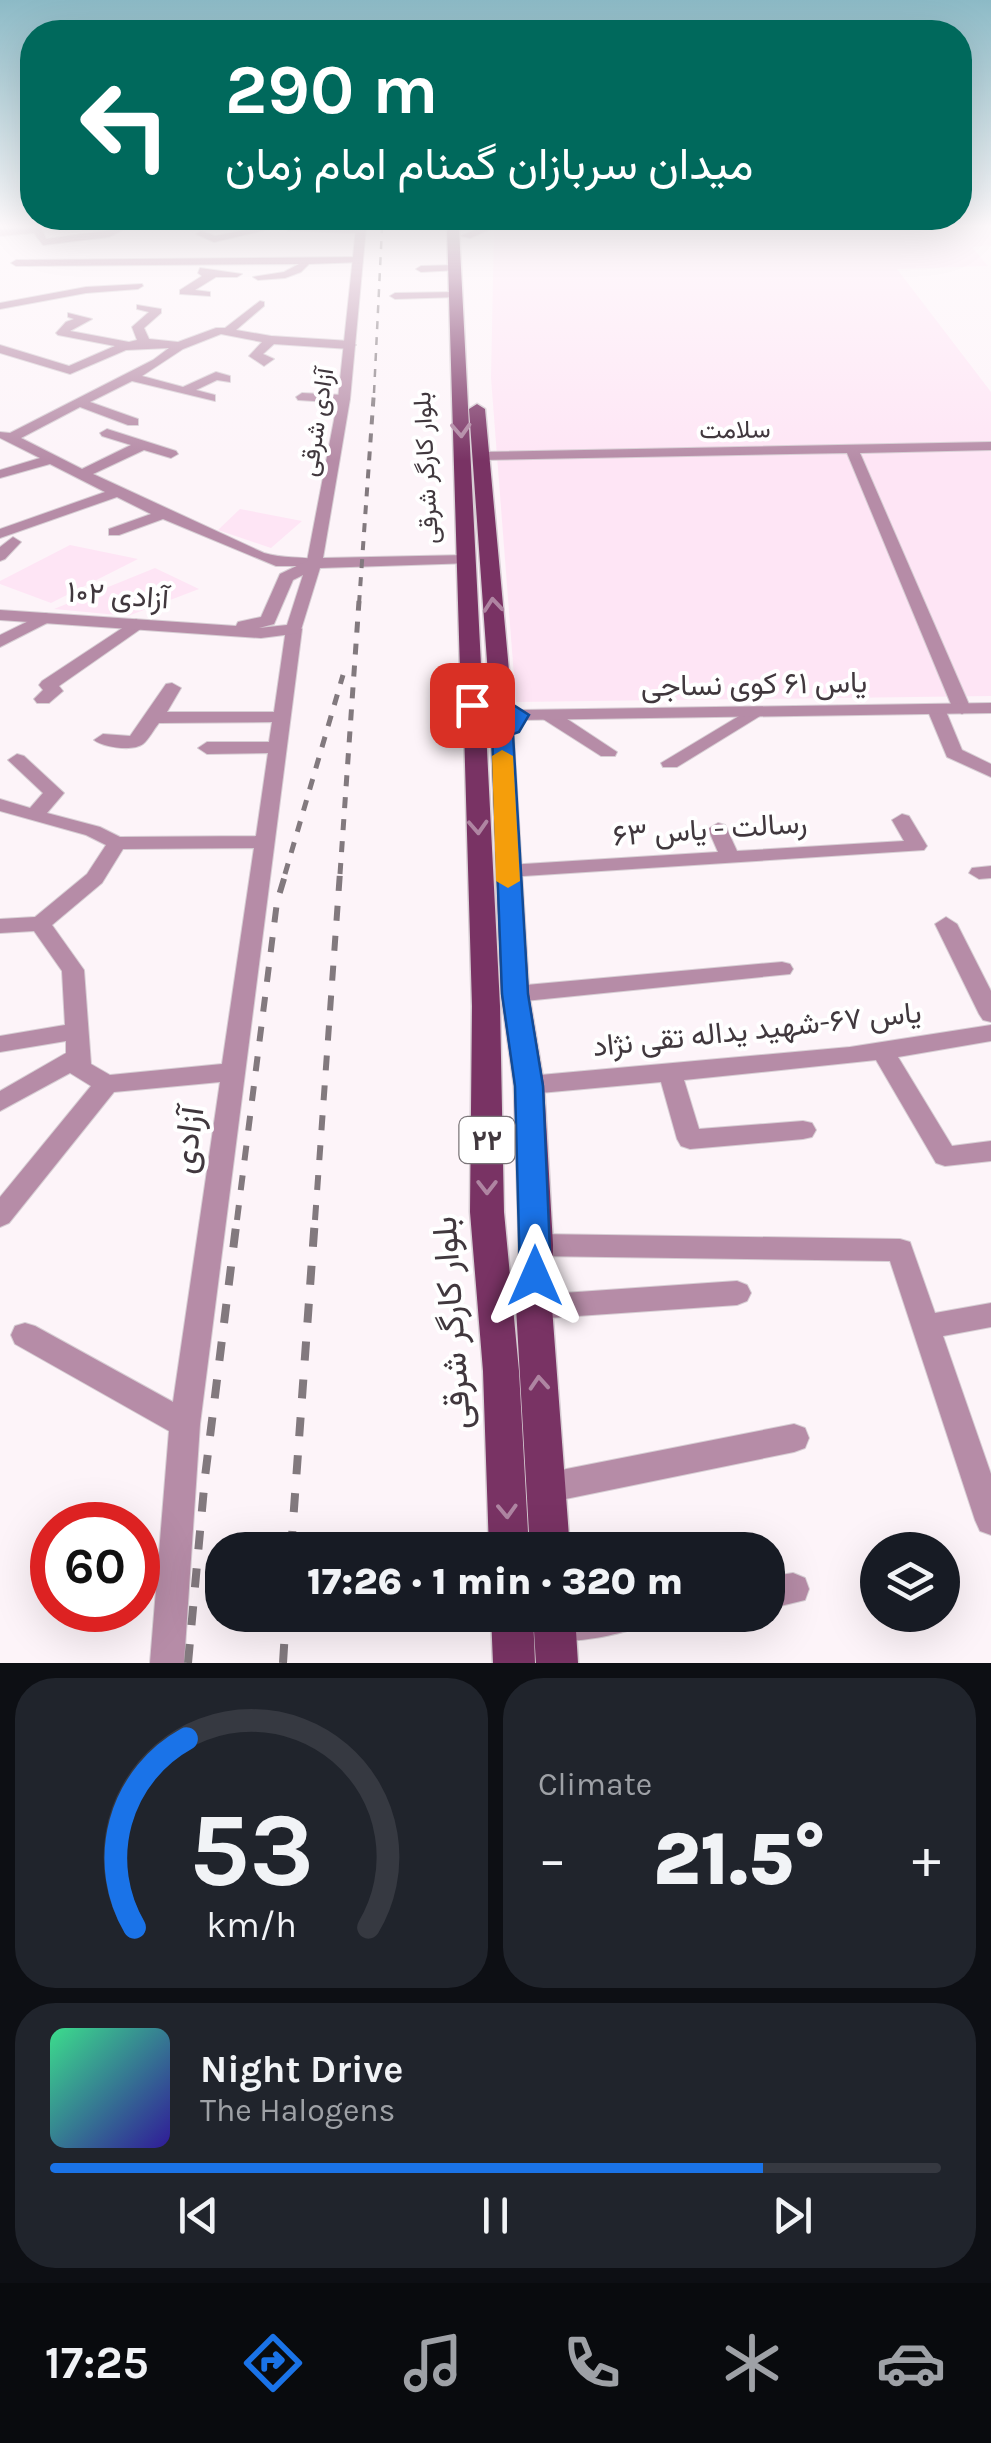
<!DOCTYPE html>
<meta charset="utf-8">
<style>
body{margin:0;font-family:Karla,Vazirmatn,sans-serif;background:#20242c;color:#f1f3f6;height:100vh;display:flex;flex-direction:column;font-size:38px;white-space:nowrap}
*{box-sizing:border-box;margin:0}
p{font-size:32px;color:#9ea1a6}
.icon{flex:none;width:55px;height:55px;fill:none;stroke:currentColor;stroke-width:2;stroke-linecap:round;stroke-linejoin:round}
.map{position:relative;height:1663px;overflow:hidden}
.drawer{display:flex;flex-direction:column;gap:15px;padding:15px;background:#0d0f14;flex:1}
.drawer>*{flex:none}
.hud{position:absolute;left:20px;top:20px;width:952px;height:210px;border-radius:40px;box-shadow:0 10px 40px #0002;background:#00695c;color:#fff;overflow:hidden}
.tools{position:absolute;left:860px;top:1532px;display:grid;gap:20px}
.tools a{display:grid;place-items:center;width:100px;height:100px;border-radius:50%;background:#171b24;box-shadow:0 10px 40px #0002;font-size:50px}
.speed{position:absolute;left:30px;top:1502px;display:flex;gap:20px;font-size:50px;font-weight:700;text-align:center}
.speed>*{display:grid;place-content:center;width:130px;height:130px;border-radius:50%;background:#171b24;box-shadow:0 10px 40px #0002;line-height:1}
.speed .limit{border:15px solid #d22;background:#fff;color:#111}
.pin{position:absolute;display:grid;place-items:center;width:85px;height:85px;color:#fff;margin:-42px;border-radius:20px;box-shadow:0 5px 15px #0006}
.me{position:absolute;width:110px;margin:-55px;rotate:0deg;stroke-linejoin:round;filter:drop-shadow(0 0 8px #0008)}
.turn{display:flex;align-items:center;gap:35px;height:210px;padding:0 40px;font-size:45px}
.turn .icon{width:130px;height:130px;stroke-width:2.5}
.turn b{display:block;font-size:70px;line-height:85px}
.big{font-size:75px;font-weight:800;line-height:1.1}
.drawer .widget{flex:1;display:flex;flex-direction:column;justify-content:center;gap:15px;min-width:0;padding:0 35px;border-radius:40px;background:#20242c}
.drawer .dial{align-items:center;gap:0}
.dial svg{height:260px;overflow:visible;fill:none;stroke:#363941;stroke-width:7;stroke-linecap:round;text-anchor:middle}
.dial text{fill:#f1f3f6;stroke:none}
.song{display:flex;align-items:center;gap:30px}
.cover{width:120px;height:120px;border-radius:15px;background:linear-gradient(135deg,hsl(150 70% 55%),hsl(250 70% 35%))}
.played{height:10px;border-radius:5px;background:linear-gradient(90deg,#1a73e8 80%,#363941 80%)}
.keys{display:flex;justify-content:space-around;direction:ltr}
.heat{display:flex;justify-content:space-between;align-items:center;font-size:55px;direction:ltr}
.drawer .tiles{flex:1;display:grid;gap:15px;grid-template-columns:1fr 1fr}
.widget:last-child{grid-column:span 2}
.trip{position:absolute;left:205px;top:1532px;width:580px;height:100px;border-radius:40px;background:#171b24;box-shadow:0 10px 40px #0002;font-weight:800;line-height:100px;text-align:center}
.tab-bar{display:flex;height:160px;justify-content:space-around;align-items:center;background:#090b0e;color:#9ea1a6}
.tab-bar .icon{width:70px;height:70px}
.tab-bar .current{color:#1a73e8}
.tab-bar b{font-size:45px;color:#f1f3f6}
.map>svg:first-child{display:block}
.built{fill:#fee5f5}
.lines{fill:none;stroke-linecap:round;stroke-linejoin:round}
.minor-casing{stroke:#d7ced4;stroke-width:2}
.tertiary-casing{stroke:#d7ced4;stroke-width:2}
.primary-casing{stroke:#d7ced4;stroke-width:3}
.minor{fill:#b68ca7;fill-rule:evenodd}
.tertiary{fill:#b68ca7;fill-rule:evenodd}
.primary{fill:#793364;fill-rule:evenodd}
.rail-far4{stroke:#82797e;stroke-width:2.5;stroke-dasharray:8 8;stroke-linecap:butt}
.rail-far3{stroke:#82797e;stroke-width:4;stroke-dasharray:9 9;stroke-linecap:butt}
.rail-far2{stroke:#82797e;stroke-width:5;stroke-dasharray:11 11;stroke-linecap:butt}
.rail-far1{stroke:#82797e;stroke-width:6;stroke-dasharray:15 15;stroke-linecap:butt}
.rail{stroke:#82797e;stroke-width:8;stroke-dasharray:19 19;stroke-linecap:butt}
.oneway{stroke:#af85a2}
.route{fill:#1a73e8;stroke:#114b97;stroke-width:2.5}
.slow{fill:#f59e0b}
.labels{text-anchor:middle;stroke-width:8;stroke-linejoin:round;paint-order:stroke}
.far-street-label{font-size:25px;fill:#41383e;stroke:#fff}
.shield{fill:#fff;stroke:#7a7478;stroke-width:2.5}
.shield-label{font-size:28px;font-weight:bold;fill:#41383e}
.street-label{font-size:30px;fill:#41383e;stroke:#fff}
.near-street-label{font-size:35px;fill:#41383e;stroke:#fff}
</style>
<div class="map">
<svg width="991" height="1663" viewBox="0 0 991 1663">
<rect width="100%" height="100%" fill="#fdf4f9"/>
<path class="built" d="M991 228V245L972 247 988 266 897 269 991 392V696L516 702 491 378 494 229Z
M240 509 302 521 271 548 218 530Z
M70 545 138 559 51 603 0 584V581Z
M155 568 199 589 128 616 54 609Z"/>
<g class="lines">
<g class="minor-casing">
<path id="minor" d="M41 228 46 239 127 228 109 237 43 245 34 233 0 236V230Z
M255 228H274L214 242 196 234 201 231 215 236Z
M283 228H364L366 230 361 233 288 231Z
M359 257 363 262 309 264 301 272 285 278 258 280 253 277 284 272 299 264 16 266 11 263 16 260Z
M455 265 460 268 459 270 421 272 416 269 421 266Z
M200 268 242 274 237 277H216L195 290 210 292V296L180 294V290L202 276 198 273Z
M142 284 143 286 138 289 86 293 0 309V303L86 287Z
M455 292 459 293V297L395 299 390 296 395 293Z
M260 301 264 302V306L236 330 271 336 350 341 356 345 350 349 274 344 263 354 274 359 264 366 249 356 262 342 221 334 183 349 142 376 183 387 216 372 230 376V382L217 380 196 390 215 395V401L132 381 90 402 138 419V425H128L80 407 21 438 82 469 131 445 102 436 100 433 107 429 176 451 178 454 171 458 144 450 93 474 264 553C283 559 300 556 319 560V566H276L163 519 119 535H109V529L151 514 117 497 0 538V529L105 492 50 464 0 478V470L40 458 0 438V432L10 433 153 360 169 348 126 350 70 374 0 353V345L69 366 115 346 58 335 56 333 66 322 74 319 68 317V313L92 319 70 331 129 342 137 340 132 327 149 312 137 309V305L161 309V313L144 328 149 339 178 342 216 328H225Z
M302 393 344 395 350 399 344 403 298 400 296 397Z
M991 442V450L860 453 971 709 962 714 953 709 847 453 480 460 473 456 480 452Z
M13 537 21 542 5 559 0 561V547Z
M45 613 51 615V621L0 647V635Z
M136 619 144 624 142 628 59 686 63 691 49 703H37L34 699 43 690 39 685 42 681Z
M294 624 302 629 200 1424 184 1663H150L169 1431 15 1344 11 1335 15 1326 25 1323 35 1326 173 1402 220 1082 114 1092 9 1223 0 1227V1197L91 1086 70 1073 0 1111V1091L66 1053V1041L0 1052V1036L65 1025 62 971 34 931 0 933V919L35 917 87 874 106 845 86 835 0 811V799L30 808 43 793 8 760 17 754 24 756 64 793 47 813 100 827 120 837 256 836 268 753 207 754 198 748 207 742H269L272 722 159 723C154 729 149 739 143 744 132 752 103 747 94 740L103 734 130 736 166 684 172 683 181 688 167 712H274L286 629ZM254 848 222 1064 110 1075 91 1064 84 970 52 925 102 883 123 849Z
M936 704 945 709 962 750 991 764V777L947 757 927 709Z
M754 707 763 712 760 716 677 767H663L661 763Z
M549 710 555 711 617 752 615 756H601L543 719 540 715Z
M902 814 909 816 927 846 924 850 508 877 498 871 508 865 718 852 708 829 718 823 725 825 737 851 904 841 892 820Z
M991 866V878L979 879 969 873 972 868Z
M946 917 957 924 991 991V1022L983 1020 979 1014 935 924Z
M782 962 790 964 793 969 790 974 515 1002 507 1000 504 994 507 988 515 986Z
M991 1025V1041L898 1057 952 1146 991 1141V1161L945 1166 936 1163 876 1060 684 1080 699 1129 803 1121 812 1123 816 1130 812 1137 803 1139 690 1149 681 1146 677 1139 661 1082 529 1094 520 1091 517 1085 520 1079 529 1076 850 1047Z
M536 1234 900 1239 910 1242 935 1313 991 1303V1327L943 1336 991 1474V1535L980 1531 975 1520 890 1261 536 1256 526 1253 523 1245 526 1237Z
M737 1281 747 1285 751 1293 747 1301 737 1305 534 1319 524 1315 520 1307 524 1299 534 1295Z
M794 1424 805 1428 809 1438 805 1448 794 1452 546 1503 535 1498 530 1488 535 1478 546 1473Z
M793 1573 805 1578 809 1589 805 1600 768 1609V1577Z
M542 1615H643L638 1627C616 1636 563 1646 542 1638L537 1626Z"/>
</g>
<g class="tertiary-casing">
<path id="tertiary" d="M356 228H366L350 399 323 558 467 555 472 557V563L320 568 300 633 261 638 0 620V610L236 626 238 622 261 617 280 574 307 561 338 399ZM303 575 287 625 259 628 274 624 293 580Z
M479 228H493L470 238 461 236Z
M991 703V713L519 720 510 715 519 710Z"/>
</g>
<g class="primary-casing">
<path id="primary" d="M447 228H459L483 705 472 712 461 705Z
M477 404 485 409 512 703 501 710 490 703 469 409Z
M475 723 486 730 500 1006 504 1212 519 1371 529 1550H489L483 1371 470 1212 472 1006 464 730Z
M502 724 513 731 529 994 544 1085 553 1245 552 1307 570 1550H530L516 1307 519 1245 514 1085 501 994 491 731Z
M491 1615H533L535 1663H493Z
M533 1615H575L578 1663H536Z"/>
</g>
<use href="#minor" class="minor"/>
<use href="#tertiary" class="tertiary"/>
<use href="#primary" class="primary"/>
<path class="rail-far4" d="M374 393 382 228"/>
<path class="rail-far3" d="M359 604 374 391"/>
<path class="rail-far2" d="M285 874 343 675
M340 874 359 601"/>
<path class="rail-far1" d="M237 1220 277 902 286 872
M315 1220 340 872"/>
<path class="rail" d="M291 1550 315 1218
M188 1663 205 1477 237 1218
M283 1663 286 1615"/>
</g>
<defs><path id="oneway-chevron" d="M-2-3.5L2.5 0L-2 3.5" fill="none" stroke-width="1.6" stroke-linecap="round" stroke-linejoin="round" transform="scale(2.5)"/></defs>
<g class="oneway">
<use href="#oneway-chevron" transform="translate(461 430) rotate(87)"/>
<use href="#oneway-chevron" transform="translate(493 605) rotate(-95)"/>
<use href="#oneway-chevron" transform="translate(478 827) rotate(87)"/>
<use href="#oneway-chevron" transform="translate(487 1187) rotate(90)"/>
<use href="#oneway-chevron" transform="translate(539 1383) rotate(-94)"/>
<use href="#oneway-chevron" transform="translate(507 1511) rotate(88)"/>
</g>
<linearGradient id="sky" x2="0" y2="1"><stop stop-color="#8cbac6"/><stop offset="0.49" stop-color="#fefafc"/><stop offset="1" stop-color="#fefafc" stop-opacity="0"/></linearGradient>
<rect width="991" height="461" fill="url(#sky)"/>
<path class="route" d="M501 697 529 715 519 732 513 734 528 994 543 1086 551 1276 546 1285 535 1289 524 1285 520 1276 515 1086 502 994 492 731 508 717 497 709 472 711 462 705 472 699Z"/>
<path class="slow" d="M502 750 513 756 520 881 508 888 496 881 492 756Z"/>
<g class="labels">
<g class="far-street-label">
<text transform="translate(316 422) rotate(-81)" y="9">آزادی شرقی</text>
<text transform="translate(735 429) rotate(-1)" y="9">سلامت</text>
<text transform="translate(425 468) rotate(-93)" y="9">بلوار کارگر شرقی</text>
</g>
<rect class="shield" x="459.5" y="1117" width="55" height="46" rx="8"/>
<g class="shield-label">
<text x="487" y="1150">۲۲</text>
</g>
<g class="street-label">
<text transform="translate(118 595) rotate(4)" y="10">آزادی ۱۰۲</text>
<text transform="translate(754 684) rotate(-1)" y="10">یاس ۶۱ کوی نساجی</text>
<text transform="translate(710 829) rotate(-4)" y="10">رسالت - یاس ۶۳</text>
<text transform="translate(757 1029) rotate(-6)" y="10">یاس ۶۷-شهید یداله تقی نژاد</text>
</g>
<g class="near-street-label">
<text transform="translate(187 1140) rotate(-82)" y="12">آزادی</text>
<text transform="translate(451 1323) rotate(-94)" y="12">بلوار کارگر شرقی</text>
</g>
</g>
</svg>
<div class="tools">
<a><svg class="icon" aria-label="layers" viewBox="0 0 24 24"><path d="M12 4l9 5-9 5-9-5zM3 14l9 5 9-5"/></svg></a>
</div>
<div class="speed"><div class="limit">60</div></div>
<div class="pin" style="left:472px;top:705px;background:#d93025"><svg class="icon" aria-label="arrive" viewBox="0 0 24 24"><path d="M6 21V4h12l-3 4 3 4H6"/></svg></div>
<svg class="me" style="left:535px;top:1276px" viewBox="-20 -20 40 40"><path d="M0-17L14 15 0 8-14 15z" fill="#1a73e8" stroke="#fff" stroke-width="4"/></svg>
<div class="trip">17:26 · 1 min · 320 m</div>
<div class="hud">
<div class="turn"><svg class="icon" aria-label="left" viewBox="0 0 24 24"><path d="M17 20v-9H6M10 6l-5 5 5 5"/></svg><div><b>290 m</b>میدان سربازان گمنام امام زمان</div></div>
</div>
</div>
<section class="drawer">
<div class="tiles">
<div class="widget dial"><svg viewBox="0 0 100 80">
<path d="M14 69A42 42 0 1 1 86 69"/>
<path d="M14 69A42 42 0 0 1 30 11" stroke="#1a73e8"/>
<text x="50" y="56" font-size="32" font-weight="700">53</text>
<text x="50" y="72" font-size="11">km/h</text>
</svg></div>
<div class="widget"><p>Climate</p>
<div class="heat"><a>−</a><b class="big">21.5°</b><a>+</a></div>
</div>
<div class="widget">
<div class="song"><i class="cover"></i><div><b>Night Drive</b><p>The Halogens</p></div></div>
<div class="played"></div>
<div class="keys"><svg class="icon" aria-label="previous" viewBox="0 0 24 24"><path d="M18 5L8 12l10 7zM5 5v14"/></svg><svg class="icon" aria-label="pause" viewBox="0 0 24 24"><path d="M8 5v14M16 5v14"/></svg><svg class="icon" aria-label="next" viewBox="0 0 24 24"><path d="M6 5l10 7-10 7zM19 5v14"/></svg></div>
</div>
</div>
</section>
<nav class="tab-bar">
<b>17:25</b>
<svg class="icon current" aria-label="directions" viewBox="0 0 24 24"><path d="M12 3l9 9-9 9-9-9zM9 14v-3h6M13 9l2 2-2 2"/></svg>
<svg class="icon" aria-label="music" viewBox="0 0 24 24"><path d="M9 18V5l10-2v13"/><circle cx="6" cy="18" r="3"/><circle cx="16" cy="16" r="3"/></svg>
<svg class="icon" aria-label="phone" viewBox="0 0 24 24"><path d="M5 4h4l2 5-3 2q2 4 5 5l2-3 5 2v4C11 20 4 13 5 4z"/></svg>
<svg class="icon" aria-label="climate" viewBox="0 0 24 24"><path d="M12 3v18M4 7l16 10M4 17L20 7"/></svg>
<svg class="icon" aria-label="car" viewBox="0 0 24 24"><path d="M5 17H2v-5l4-1 3-4h7l3 4 3 1v5h-3M9 17h6M6 11h13"/><circle cx="7" cy="17" r="2"/><circle cx="17" cy="17" r="2"/></svg>
</nav>
